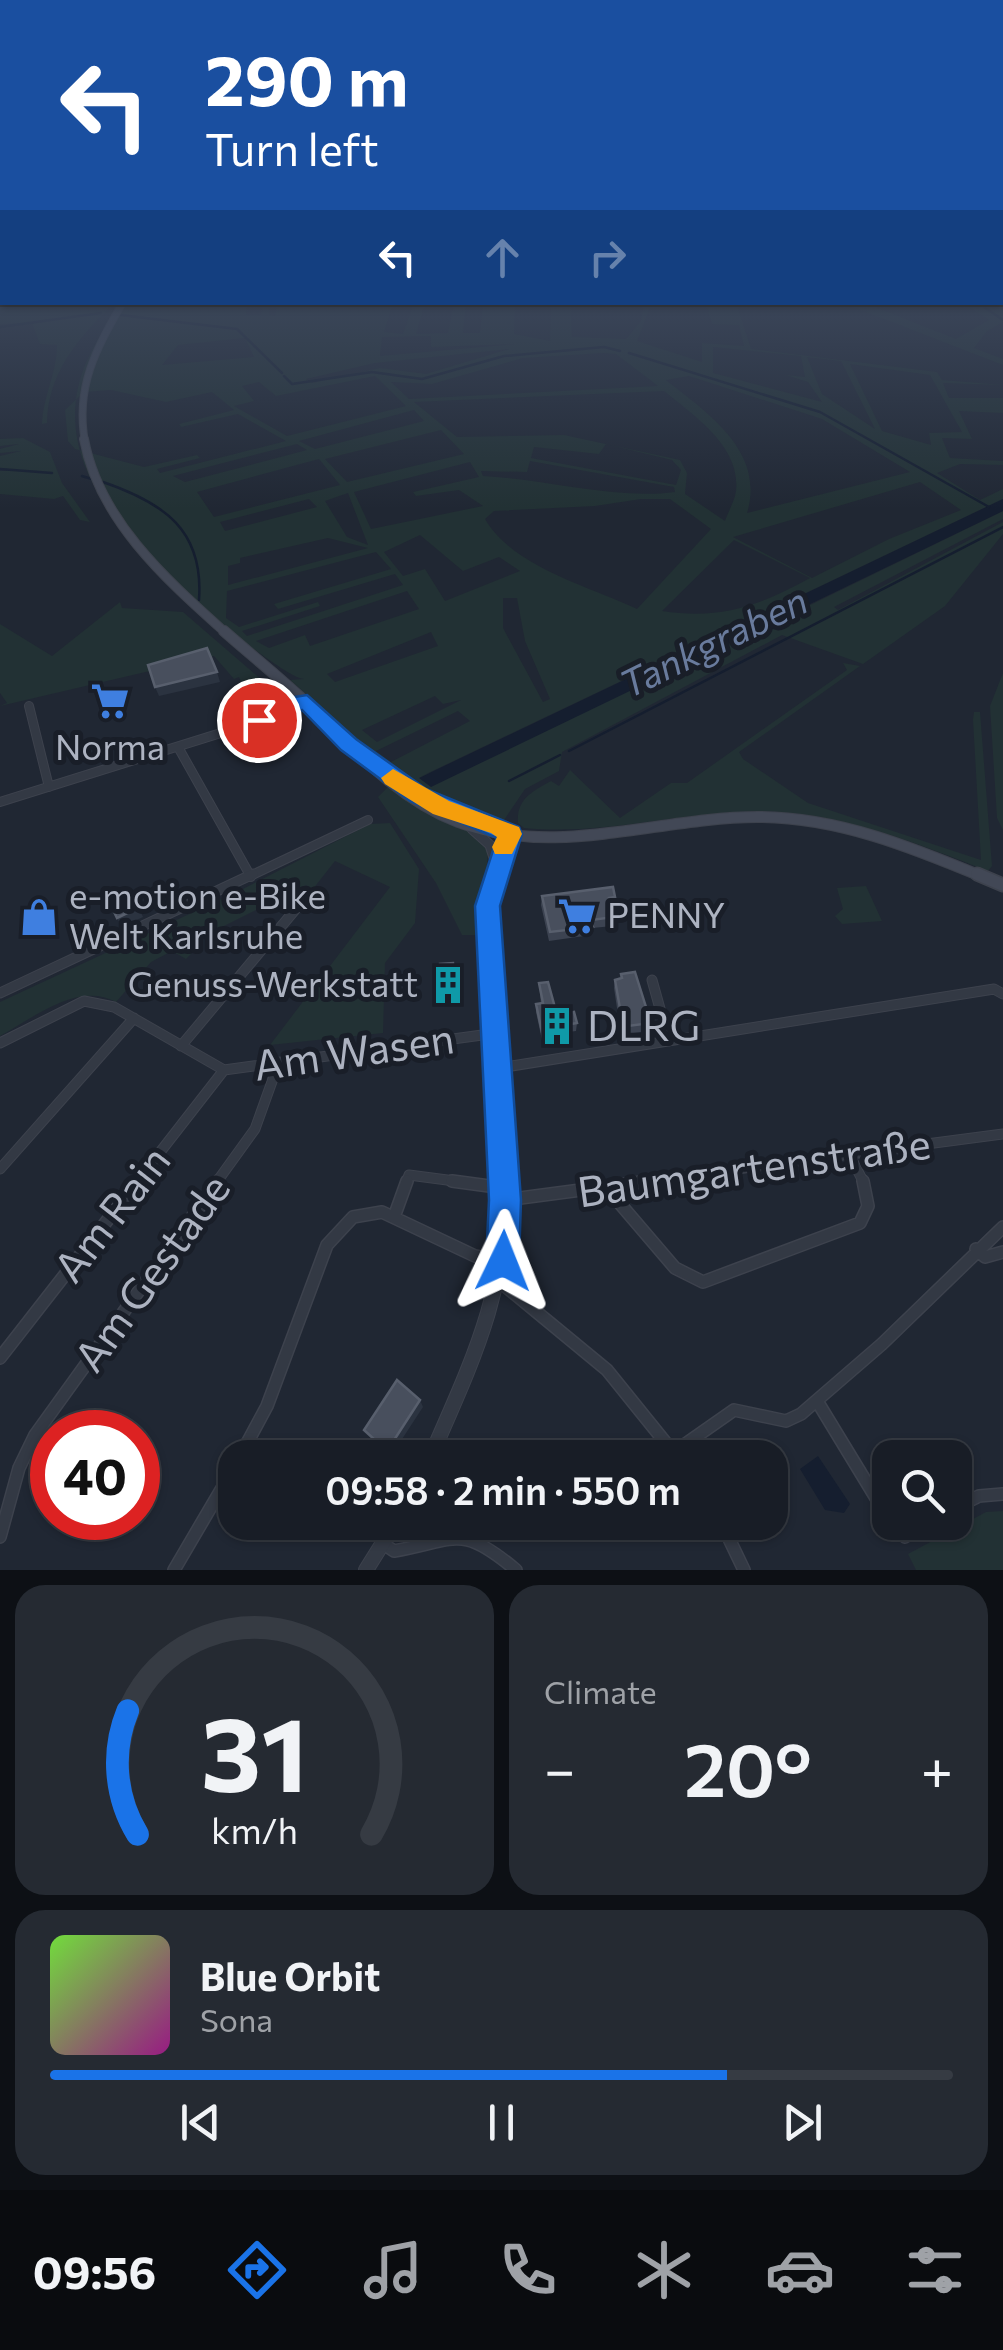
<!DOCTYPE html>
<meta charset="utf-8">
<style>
body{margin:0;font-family:Commissioner,sans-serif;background:#252a32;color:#f1f3f6;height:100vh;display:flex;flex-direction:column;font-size:38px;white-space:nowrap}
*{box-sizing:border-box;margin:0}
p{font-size:32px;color:#9fa2a7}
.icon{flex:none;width:55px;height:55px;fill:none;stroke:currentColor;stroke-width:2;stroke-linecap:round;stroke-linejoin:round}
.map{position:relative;height:1570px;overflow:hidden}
.drawer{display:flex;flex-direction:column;gap:15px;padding:15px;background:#0d1015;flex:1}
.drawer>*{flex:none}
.hud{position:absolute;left:0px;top:0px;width:1005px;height:305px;box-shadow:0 2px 8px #0004,0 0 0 2px #363b43;background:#1a4fa0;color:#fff;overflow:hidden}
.buttons{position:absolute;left:872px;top:1440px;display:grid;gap:20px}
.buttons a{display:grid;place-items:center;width:100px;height:100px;border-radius:20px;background:#181d26;box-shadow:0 2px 8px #0004,0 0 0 2px #363b43;font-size:50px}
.speed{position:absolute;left:30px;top:1410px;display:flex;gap:20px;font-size:50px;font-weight:700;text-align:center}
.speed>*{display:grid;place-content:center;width:130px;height:130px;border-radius:50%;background:#181d26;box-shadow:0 2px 8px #0004,0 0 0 2px #363b43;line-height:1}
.speed .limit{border:15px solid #d22;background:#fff;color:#111}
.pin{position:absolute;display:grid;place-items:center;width:85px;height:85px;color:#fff;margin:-42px;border:5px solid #fff;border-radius:50%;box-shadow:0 2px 10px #0007}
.me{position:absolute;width:110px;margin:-55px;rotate:2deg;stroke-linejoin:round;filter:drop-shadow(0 0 8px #0008)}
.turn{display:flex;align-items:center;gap:35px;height:210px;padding:0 40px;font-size:45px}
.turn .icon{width:130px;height:130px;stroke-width:2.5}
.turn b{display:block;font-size:70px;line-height:85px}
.lanes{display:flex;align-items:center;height:95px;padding:0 40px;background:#0003;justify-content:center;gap:50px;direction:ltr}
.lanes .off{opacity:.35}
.big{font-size:75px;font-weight:600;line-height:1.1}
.drawer .tile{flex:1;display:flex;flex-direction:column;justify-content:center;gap:15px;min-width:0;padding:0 35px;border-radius:30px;background:#252a32}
.drawer .dial{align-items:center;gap:0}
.dial svg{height:260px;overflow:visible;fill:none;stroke:#363b43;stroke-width:7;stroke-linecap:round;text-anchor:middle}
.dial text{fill:#f1f3f6;stroke:none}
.song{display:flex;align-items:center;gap:30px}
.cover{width:120px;height:120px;border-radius:15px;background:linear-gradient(135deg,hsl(100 70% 55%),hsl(310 70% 35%))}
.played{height:10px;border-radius:5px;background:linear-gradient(90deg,#1a73e8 75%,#363b43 75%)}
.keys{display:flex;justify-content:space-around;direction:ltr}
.heat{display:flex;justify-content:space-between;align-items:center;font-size:55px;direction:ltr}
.drawer .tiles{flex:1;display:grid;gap:15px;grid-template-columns:1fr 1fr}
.tile:last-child{grid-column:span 2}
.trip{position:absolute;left:218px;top:1440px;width:570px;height:100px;border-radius:30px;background:#181d26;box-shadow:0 2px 8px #0004,0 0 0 2px #363b43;font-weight:600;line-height:100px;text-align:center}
.dock{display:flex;height:160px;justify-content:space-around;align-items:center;background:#0a0c0f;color:#9fa2a7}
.dock .icon{width:70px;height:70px}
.dock .current{color:#1a73e8}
.dock b{font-size:45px;color:#f1f3f6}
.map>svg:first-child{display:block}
.green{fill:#223134;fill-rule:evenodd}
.water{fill:#151e2f}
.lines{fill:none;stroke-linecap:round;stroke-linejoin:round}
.stream{stroke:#151e2f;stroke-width:2.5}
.minor-far2-casing{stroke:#3d424d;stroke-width:10}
.minor-far1-casing{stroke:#3d424d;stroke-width:11}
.minor-casing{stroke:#3d424d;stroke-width:14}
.tertiary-far2-casing{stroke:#3d424d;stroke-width:11}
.tertiary-far1-casing{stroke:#3d424d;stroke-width:14}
.tertiary-casing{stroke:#3d424d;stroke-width:16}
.secondary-far3-casing{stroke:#3d424d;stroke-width:8}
.secondary-far2-casing{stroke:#3d424d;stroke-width:10}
.secondary-far1-casing{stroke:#3d424d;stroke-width:12}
.secondary-casing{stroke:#3d424d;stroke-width:15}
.minor-far2{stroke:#333944;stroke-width:8}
.minor-far1{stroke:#333944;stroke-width:9}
.minor{stroke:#333944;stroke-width:11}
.tertiary-far2{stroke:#333944;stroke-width:9}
.tertiary-far1{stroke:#333944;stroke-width:11}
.tertiary{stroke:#333944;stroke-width:14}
.secondary-far3{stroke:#424856;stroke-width:6}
.secondary-far2{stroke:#424856;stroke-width:8}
.secondary-far1{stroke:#424856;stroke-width:10}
.secondary{stroke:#424856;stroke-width:12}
.wall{fill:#3c4351}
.shaded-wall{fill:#2b3340}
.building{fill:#484f5d;stroke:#585f6d;stroke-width:2.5}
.route{fill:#1a73e8;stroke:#114b97;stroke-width:2.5}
.slow{fill:#f59e0b}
.labels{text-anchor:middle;stroke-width:10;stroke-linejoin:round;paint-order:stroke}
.poi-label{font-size:35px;fill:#adb3c1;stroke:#191e28;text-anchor:start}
.water-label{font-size:38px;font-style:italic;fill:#697b9d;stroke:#191e28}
.near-poi-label{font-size:42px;fill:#adb3c1;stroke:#191e28;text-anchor:start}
.near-street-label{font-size:42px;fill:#adb3c1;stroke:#191e28}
</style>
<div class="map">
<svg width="1003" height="1570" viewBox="0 0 1003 1570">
<rect width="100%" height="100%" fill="#202733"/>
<path class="green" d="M0 289 2 302 111 303 100 307 109 308C76 341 48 374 47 423L42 424C43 396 57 373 57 345L40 344 32 323 0 324Z
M1003 289V322L987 331 974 348 1003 359V365L843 303H865L956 339 989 320 964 303 1002 302Z
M693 302H736L751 349 937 372 942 380 1003 385 943 383 949 398H1003V413L959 411 972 439 942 438 950 458 1003 461V465L960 464 937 473 980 500 1003 489V499L420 777 714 652 1003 511V519L834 607 838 610 1003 522V534L945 606 863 664 782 635 562 752 559 771 525 789 502 823C410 798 364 744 290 680L304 679C291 678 258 651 243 642 134 551 0 441 126 303H212V307L247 303 246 315H261L262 303H270L269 315 275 316 278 303H393L384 332 403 334 414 303H425L416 334 448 333 454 303H466L463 333H480L483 303H515L514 334 550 341 551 303H570L572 337 626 339 641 321 644 303 652 306ZM706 304 712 324 739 325 744 346 702 343V362L637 341 650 308ZM431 336V347L516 344 380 356 382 337ZM245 338 254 357 162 365 178 345ZM713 347 801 356 805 377 786 375 808 382 822 402 713 373ZM509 349 426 374 380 368 312 383 306 379 375 363ZM604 353 616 354 658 386 409 399 391 382 432 384 523 358ZM807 357 841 361 875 429 822 394ZM850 364 930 375 962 432 929 433 931 445 882 431ZM375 376 406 406 287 436 234 406 254 401 242 386 259 382 276 396ZM689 376 822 419 910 472 747 513C766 451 707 413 666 380ZM111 390 166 402 212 392 234 410 179 424 181 427 238 414 286 441 160 473 157 469 200 458 197 455 144 467 75 449 68 441 65 410 84 392ZM664 391C693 415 741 446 736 491 735 500 728 512 725 521L685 494 687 473 680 460 564 435 457 437 414 402ZM414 410 424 421 315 449 299 441ZM441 430 464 454 347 482 325 459ZM297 444 307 450 185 482 173 476ZM606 444 672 460 681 470 676 485 531 458 534 447 599 454ZM319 459 340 485 214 517 197 492ZM530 461 674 487 675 492C616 500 545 479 483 476L481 471 527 472ZM470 462 479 477 413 492 416 496 459 490 483 506 371 529 354 492ZM920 482 961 510 889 539 812 578 733 537ZM348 493 368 545 347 537 325 501ZM309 499 317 507 225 531 220 522ZM641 499H670L711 529 637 609C588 586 513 567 485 519L494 511 595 506ZM420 535 463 571 499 557 520 571 445 601 425 569 403 576 384 552ZM328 538 368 548 228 585V566L240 563V558ZM734 540 810 578C759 606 721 620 662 611ZM376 552 391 569 274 604 278 609 395 574 403 585 247 636 242 631 320 606 318 602 239 627 226 618 227 591ZM407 591 419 609 310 646 305 635 269 648 256 641ZM503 598H517L525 641 550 699 543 702 503 628ZM431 632 438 646 335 682 327 674ZM435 696 443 704 461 700 377 742 362 730ZM458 711 470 721 391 762 376 751Z
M23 438 50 452 62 483 90 522 80 520 63 496 54 499 0 494V471H15L0 469V456L21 451 0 453V449L19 444 0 446V439Z
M120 602 122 608 183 612 271 688 270 703 254 712 239 677 234 679 214 656 0 706 7 703 0 693V624L52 656Z
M843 663 860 666 739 752 743 759 808 803 981 860 973 720 974 712H980L992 866 988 871C907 840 826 806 737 812 665 816 597 835 524 828L518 823C516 799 533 791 551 781L559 786 570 770 620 818 671 783H687L847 670Z
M1003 673V830L997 818 990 706Z
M389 786 474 834 488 849 483 935H462L436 883 378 797Z
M390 823 419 869 415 923 385 963 383 1033 270 1045 390 887 335 861 313 889 306 885 192 942 198 947 186 959 172 951 151 962 116 1002C78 981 33 1018 0 1036V1002L241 890 370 824Z
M866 886 882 921 842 924 835 916 843 909 837 888Z
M1003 1511V1570H916L908 1554 986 1512Z"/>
<path class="water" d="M1003 499V511L431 787 419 778Z
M818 1456 850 1504 844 1513 825 1510 800 1469Z"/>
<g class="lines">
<path class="stream" d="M977 302 1003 320
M120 315 237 329 282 373
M0 327 101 313
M629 353 820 412 989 507
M284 376 292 384 372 372 422 379 504 356 604 347 620 351
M0 469 52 473
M82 476 95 480
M103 482C164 503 204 530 199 600
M569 751 1003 527
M509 781 560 755"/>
<g class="minor-far2-casing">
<path id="minor-far2" d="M29 706 49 787
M273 711 307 702
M178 747 251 877
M0 802 291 711 307 702
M248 877 368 820"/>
</g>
<g class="minor-far1-casing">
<path id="minor-far1" d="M652 980 669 1041
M0 993 253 874
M0 1043 84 1001 114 1007 224 1070 497 1033
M181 1046 305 898
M499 1068 994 989 1003 994
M849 1154 864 1183
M0 1169 134 1018
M136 1183 224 1070
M216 1183 255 1129 279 1062
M406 1183 409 1175 470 1183
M630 1183 1003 1134"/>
</g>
<g class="minor-casing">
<path id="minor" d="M452 1181 504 1188
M613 1188 616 1199 675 1268 703 1282 860 1223 868 1206 863 1181
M505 1200 649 1181
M394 1217 407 1181
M976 1249 985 1257 1003 1252
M499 1281 607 1370 678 1458
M0 1358 138 1181
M817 1401 890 1521
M674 1452 734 1410 786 1421 801 1414 882 1344 1003 1227
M239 1458 267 1406 327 1245 353 1217 382 1212 475 1256 503 1261
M955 1508 979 1496 1003 1494
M721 1522 744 1570
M891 1522 905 1537 925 1522
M0 1537 19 1468 35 1435 218 1181
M382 1543 394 1551C457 1540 460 1523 516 1570
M174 1570 235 1466"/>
</g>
<g class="tertiary-far2-casing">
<path id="tertiary-far2" d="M472 829 490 845 496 864
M497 877 510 834"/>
</g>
<g class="tertiary-far1-casing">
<path id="tertiary-far1" d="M498 874 488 906 504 1183"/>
</g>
<g class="tertiary-casing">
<path id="tertiary" d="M430 1458C471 1364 510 1286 504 1181
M366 1570 396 1522"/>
</g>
<g class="secondary-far3-casing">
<path id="secondary-far3" d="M85 442C75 387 96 349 123 302"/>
</g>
<g class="secondary-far2-casing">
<path id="secondary-far2" d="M84 439C99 521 168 581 227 634"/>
</g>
<g class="secondary-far1-casing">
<path id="secondary-far1" d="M224 631C249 653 275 674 299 696 348 742 393 797 458 822 556 859 658 817 758 817 837 817 911 847 983 877
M274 711 280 680
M354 748 425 799"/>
</g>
<g class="secondary-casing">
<path id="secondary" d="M977 874 1003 885"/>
</g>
<use href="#minor-far2" class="minor-far2"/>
<use href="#minor-far1" class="minor-far1"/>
<use href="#minor" class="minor"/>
<use href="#tertiary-far2" class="tertiary-far2"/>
<use href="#tertiary-far1" class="tertiary-far1"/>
<use href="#tertiary" class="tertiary"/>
<use href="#secondary-far3" class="secondary-far3"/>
<use href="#secondary-far2" class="secondary-far2"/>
<use href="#secondary-far1" class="secondary-far1"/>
<use href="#secondary" class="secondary"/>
</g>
<path class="wall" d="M542 896 615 897 614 905 611 906 614 917 613 926 592 928 591 935 549 941 541 905Z
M621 974 651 1023 649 1031 626 1034 620 1028 614 988 615 980 620 979Z
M539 983 557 1015 577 1023 576 1031 560 1033V1042L543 1045 536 1012V1004H541Z"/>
<path class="shaded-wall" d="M217 672 220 682 159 696 155 687Z
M132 893 143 917 122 927 117 918Z
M420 1400 423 1407 391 1456 387 1451Z"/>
<path class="building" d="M207 648 217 672 155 687 148 665Z
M613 887 615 897 609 898 614 917 591 920 593 927 550 932 542 896Z
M132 893 138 908 117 918 110 903Z
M453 963 455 1001 442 1002 440 964Z
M635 972 651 1023 628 1026 622 1020 615 980 622 978 621 974Z
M548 982 557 1015 574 1012 577 1023 559 1026 561 1035 543 1037 536 1004 543 1003 539 983Z
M397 1380 420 1400 387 1451 364 1430Z"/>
<linearGradient id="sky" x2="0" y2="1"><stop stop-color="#12151c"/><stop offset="0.57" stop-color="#3c475b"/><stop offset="1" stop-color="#3c475b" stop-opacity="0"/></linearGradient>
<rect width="1003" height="509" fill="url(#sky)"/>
<path class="route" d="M307 695 356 739 426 789 519 827 522 834 500 906 521 1200 519 1261 514 1272 503 1277 491 1272 486 1261 489 1200 475 906 497 838 410 801 341 750 302 710 259 728 248 720 282 699Z"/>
<path class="slow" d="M393 769 449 801 519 827 522 834 512 854H495L492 847 497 837 491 833 433 814 385 784 381 778Z"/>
<defs>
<g id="supermarket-bare" transform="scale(3)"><path d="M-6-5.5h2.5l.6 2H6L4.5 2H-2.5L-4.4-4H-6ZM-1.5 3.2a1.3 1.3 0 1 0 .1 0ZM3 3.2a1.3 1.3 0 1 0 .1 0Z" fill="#3f7fe0" stroke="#191e28" stroke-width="2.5" paint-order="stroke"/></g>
<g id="shop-bare" transform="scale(3)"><path d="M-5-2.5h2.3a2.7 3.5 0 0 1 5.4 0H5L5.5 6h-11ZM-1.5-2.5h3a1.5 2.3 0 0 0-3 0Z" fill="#3f7fe0" stroke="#191e28" stroke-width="2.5" paint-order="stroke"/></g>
<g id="building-bare" transform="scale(3)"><path d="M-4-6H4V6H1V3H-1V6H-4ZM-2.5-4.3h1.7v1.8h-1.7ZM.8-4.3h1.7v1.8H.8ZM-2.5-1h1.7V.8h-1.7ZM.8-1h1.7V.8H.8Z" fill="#0f9aa8" stroke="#191e28" stroke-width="2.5" paint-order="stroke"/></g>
</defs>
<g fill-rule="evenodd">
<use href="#supermarket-bare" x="110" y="701"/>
<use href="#supermarket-bare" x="577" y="916"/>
<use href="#shop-bare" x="39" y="917"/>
<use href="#building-bare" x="448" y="985"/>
<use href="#building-bare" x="557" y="1026"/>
</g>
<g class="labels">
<g class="poi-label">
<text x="110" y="760" text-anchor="middle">Norma</text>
<text x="69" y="909">e-motion e-Bike<tspan x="69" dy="40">Welt Karlsruhe</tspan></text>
<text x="607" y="928">PENNY</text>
<text x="418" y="997" text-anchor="end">Genuss-Werkstatt</text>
</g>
<g class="water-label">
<text transform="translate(714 643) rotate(-26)" y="13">Tankgraben</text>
</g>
<g class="near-poi-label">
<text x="587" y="1041">DLRG</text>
</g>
<g class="near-street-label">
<text transform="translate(354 1052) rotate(-8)" y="15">Am Wasen</text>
<text transform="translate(754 1168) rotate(-8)" y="15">Baumgartenstraße</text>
<text transform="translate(112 1214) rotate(-52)" y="15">Am Rain</text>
<text transform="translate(152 1273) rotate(-54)" y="15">Am Gestade</text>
</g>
</g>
</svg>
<div class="buttons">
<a><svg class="icon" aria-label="search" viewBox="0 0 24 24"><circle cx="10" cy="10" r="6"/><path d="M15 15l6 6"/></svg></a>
</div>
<div class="speed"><div class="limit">40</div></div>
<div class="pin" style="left:259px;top:720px;background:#d93025"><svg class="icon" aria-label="arrive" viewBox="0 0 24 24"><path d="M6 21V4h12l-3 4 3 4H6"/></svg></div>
<svg class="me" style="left:503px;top:1261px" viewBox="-20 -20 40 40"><path d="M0-17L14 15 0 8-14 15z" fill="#1a73e8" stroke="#fff" stroke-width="4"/></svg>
<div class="trip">09:58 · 2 min · 550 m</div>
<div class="hud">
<div class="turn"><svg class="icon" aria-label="left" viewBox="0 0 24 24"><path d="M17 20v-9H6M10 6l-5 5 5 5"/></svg><div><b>290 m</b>Turn left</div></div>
<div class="lanes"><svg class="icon" aria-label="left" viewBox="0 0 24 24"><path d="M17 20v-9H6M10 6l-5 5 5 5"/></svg><svg class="icon off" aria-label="ahead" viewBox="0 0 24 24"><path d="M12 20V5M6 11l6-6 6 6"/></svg><svg class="icon off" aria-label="right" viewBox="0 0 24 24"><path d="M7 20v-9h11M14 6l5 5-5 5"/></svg></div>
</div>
</div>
<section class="drawer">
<div class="tiles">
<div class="tile dial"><svg viewBox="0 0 100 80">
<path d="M14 69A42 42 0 1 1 86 69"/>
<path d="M14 69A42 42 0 0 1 11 31" stroke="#1a73e8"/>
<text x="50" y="56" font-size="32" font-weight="700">31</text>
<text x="50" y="72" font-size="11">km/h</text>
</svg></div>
<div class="tile"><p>Climate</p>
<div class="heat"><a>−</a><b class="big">20°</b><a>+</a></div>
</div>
<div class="tile">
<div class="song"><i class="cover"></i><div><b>Blue Orbit</b><p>Sona</p></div></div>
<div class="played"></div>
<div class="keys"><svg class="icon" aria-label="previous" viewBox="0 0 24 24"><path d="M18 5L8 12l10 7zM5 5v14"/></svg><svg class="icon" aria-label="pause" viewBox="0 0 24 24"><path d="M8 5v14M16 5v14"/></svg><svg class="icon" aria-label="next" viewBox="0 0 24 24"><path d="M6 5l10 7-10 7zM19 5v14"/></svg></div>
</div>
</div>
</section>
<nav class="dock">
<b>09:56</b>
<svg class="icon current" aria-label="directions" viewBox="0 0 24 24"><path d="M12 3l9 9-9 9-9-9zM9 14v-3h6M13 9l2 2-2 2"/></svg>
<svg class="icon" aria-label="music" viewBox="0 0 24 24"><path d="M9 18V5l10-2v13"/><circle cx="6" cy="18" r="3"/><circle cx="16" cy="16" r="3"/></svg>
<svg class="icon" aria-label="phone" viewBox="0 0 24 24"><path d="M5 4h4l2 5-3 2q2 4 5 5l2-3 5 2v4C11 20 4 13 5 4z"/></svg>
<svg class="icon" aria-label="climate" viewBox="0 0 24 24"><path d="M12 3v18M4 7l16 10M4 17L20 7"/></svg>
<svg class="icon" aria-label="car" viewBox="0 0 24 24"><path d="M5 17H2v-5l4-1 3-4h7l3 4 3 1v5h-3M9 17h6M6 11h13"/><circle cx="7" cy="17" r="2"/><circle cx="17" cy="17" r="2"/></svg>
<svg class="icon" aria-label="filters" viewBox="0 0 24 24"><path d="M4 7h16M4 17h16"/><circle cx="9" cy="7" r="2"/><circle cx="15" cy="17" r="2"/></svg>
</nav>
